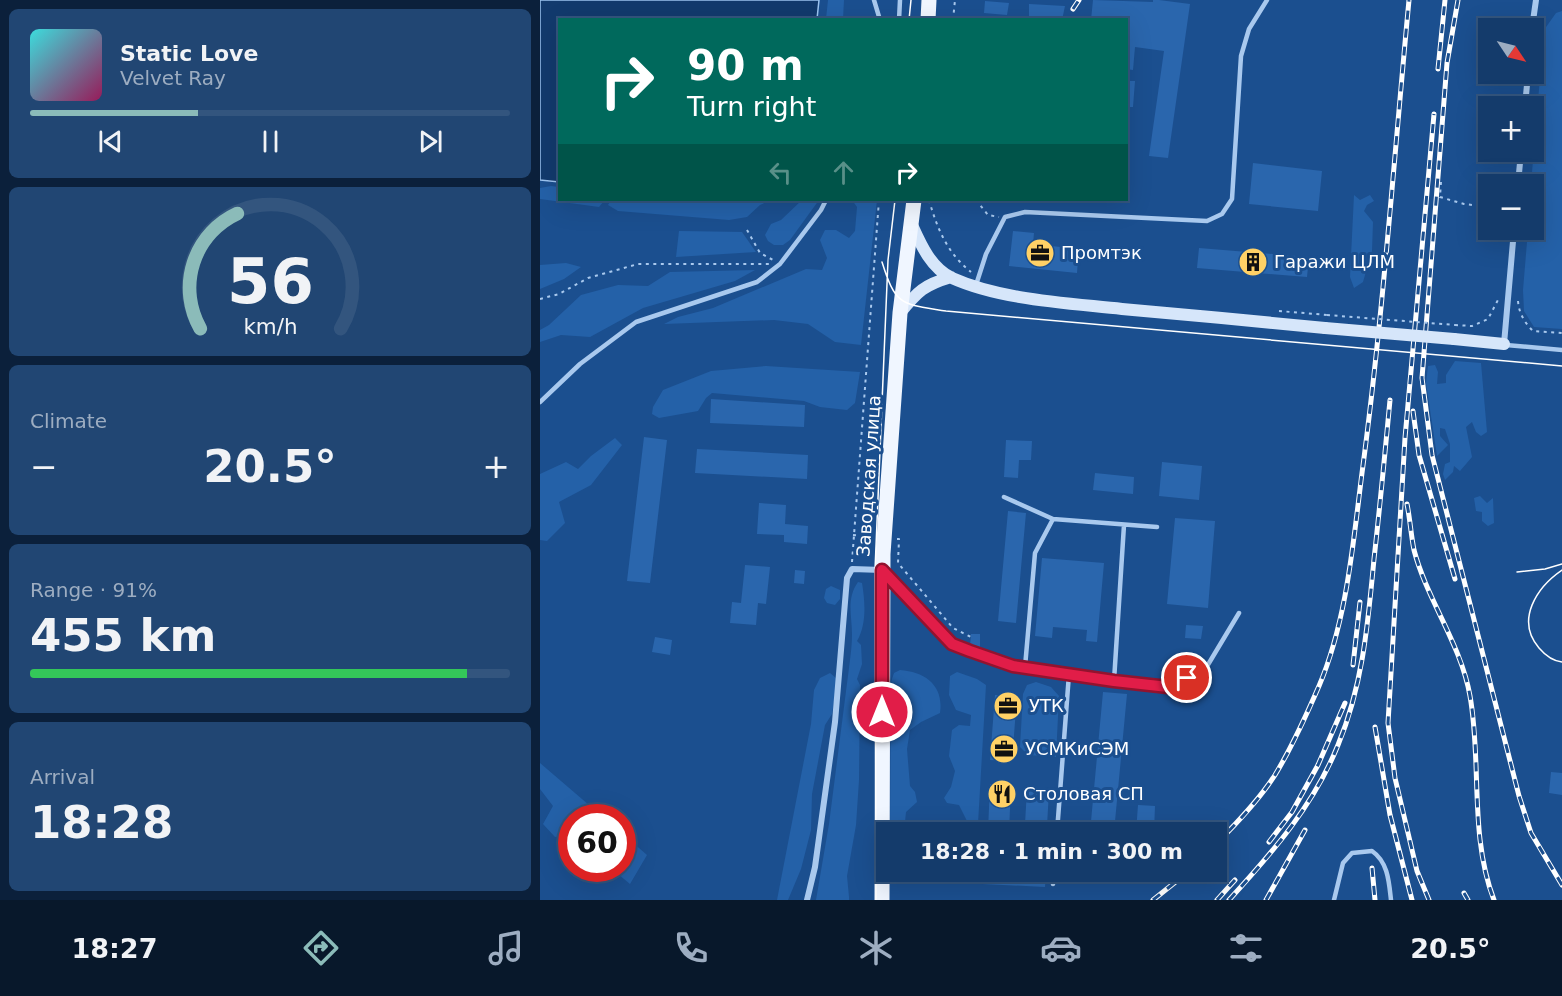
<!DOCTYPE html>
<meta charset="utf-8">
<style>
body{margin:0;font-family:"DejaVu Sans",sans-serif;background:#214673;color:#f1f3f6;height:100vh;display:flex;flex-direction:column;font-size:22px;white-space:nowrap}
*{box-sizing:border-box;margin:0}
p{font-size:20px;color:#9dadc1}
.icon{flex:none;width:33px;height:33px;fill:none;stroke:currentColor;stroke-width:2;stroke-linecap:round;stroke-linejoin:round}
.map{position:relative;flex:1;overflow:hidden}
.side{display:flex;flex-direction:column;gap:9px;padding:9px;background:#0b203b;width:540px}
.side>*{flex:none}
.guide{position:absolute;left:18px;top:18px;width:570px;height:183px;border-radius:0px;box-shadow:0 6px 24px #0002,0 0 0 2px #33557e;background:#00695c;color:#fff;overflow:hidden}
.needle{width:39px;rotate:125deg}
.controls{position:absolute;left:938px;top:18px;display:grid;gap:12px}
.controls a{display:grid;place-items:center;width:66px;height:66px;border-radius:0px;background:#143b6b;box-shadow:0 6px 24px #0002,0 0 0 2px #33557e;font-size:30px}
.speed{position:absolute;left:18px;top:804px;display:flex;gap:12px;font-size:30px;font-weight:700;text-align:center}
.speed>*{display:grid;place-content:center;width:78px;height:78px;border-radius:50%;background:#143b6b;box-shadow:0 6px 24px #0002,0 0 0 2px #33557e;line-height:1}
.speed .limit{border:9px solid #d22;background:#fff;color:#111}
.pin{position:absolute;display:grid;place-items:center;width:51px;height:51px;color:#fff;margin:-26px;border:3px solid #fff;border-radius:50%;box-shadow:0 2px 6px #0007}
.me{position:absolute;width:66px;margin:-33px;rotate:0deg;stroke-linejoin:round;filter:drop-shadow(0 0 4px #0008)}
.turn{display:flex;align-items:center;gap:21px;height:126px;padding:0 30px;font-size:27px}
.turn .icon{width:78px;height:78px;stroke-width:2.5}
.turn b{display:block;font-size:42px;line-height:51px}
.lanes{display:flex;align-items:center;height:57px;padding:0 30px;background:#0003;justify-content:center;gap:30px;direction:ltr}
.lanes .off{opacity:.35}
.big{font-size:45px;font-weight:600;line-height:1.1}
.side .widget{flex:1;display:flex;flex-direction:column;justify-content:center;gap:9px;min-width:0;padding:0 21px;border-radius:9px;background:#214673}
.side .dial{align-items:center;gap:0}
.dial svg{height:156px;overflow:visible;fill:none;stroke:#33557e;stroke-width:7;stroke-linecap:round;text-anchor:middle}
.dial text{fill:#f1f3f6;stroke:none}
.song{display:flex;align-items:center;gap:18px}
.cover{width:72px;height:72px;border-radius:9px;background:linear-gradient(135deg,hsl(180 70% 55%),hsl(330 70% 35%))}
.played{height:6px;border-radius:3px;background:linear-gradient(90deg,#8bbbb9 35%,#33557e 35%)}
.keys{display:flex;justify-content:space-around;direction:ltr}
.heat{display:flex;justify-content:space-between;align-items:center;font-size:33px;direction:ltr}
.charge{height:9px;border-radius:4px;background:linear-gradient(90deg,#34c759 91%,#33557e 0)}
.trip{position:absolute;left:336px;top:822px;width:351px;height:60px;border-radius:0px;background:#143b6b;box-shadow:0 6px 24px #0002,0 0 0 2px #33557e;font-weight:600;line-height:60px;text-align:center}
.menu{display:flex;height:96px;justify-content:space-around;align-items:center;background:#08182b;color:#9dadc1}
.menu .icon{width:42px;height:42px}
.menu .active{color:#8bbbb9}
.menu b{font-size:27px;color:#f1f3f6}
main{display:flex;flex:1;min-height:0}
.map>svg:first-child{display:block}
.green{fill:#2461a8}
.water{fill:#123a6d;stroke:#9cc4f0;stroke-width:1.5}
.building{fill:#2a66ad}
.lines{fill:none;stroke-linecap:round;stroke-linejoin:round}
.path{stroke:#a9c9ee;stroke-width:2;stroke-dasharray:3 4.5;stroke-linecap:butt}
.lane{stroke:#a9c9ee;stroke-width:4.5}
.street{stroke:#a9c9ee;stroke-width:6}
.secondary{stroke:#d6e6fa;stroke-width:12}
.primary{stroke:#f0f6ff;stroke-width:15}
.tram{stroke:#fff;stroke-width:1.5}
.rail-casing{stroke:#fff;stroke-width:5}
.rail{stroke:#1b4f8f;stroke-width:3;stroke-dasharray:9;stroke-linecap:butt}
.path-bridge{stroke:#a9c9ee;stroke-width:2;stroke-dasharray:3 4.5;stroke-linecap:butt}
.secondary-bridge{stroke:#d6e6fa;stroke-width:12}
.route-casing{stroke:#92132f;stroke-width:15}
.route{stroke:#e11d48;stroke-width:10}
.labels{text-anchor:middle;stroke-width:6;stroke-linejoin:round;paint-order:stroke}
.poi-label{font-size:18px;fill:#fff;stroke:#1b4f8f;text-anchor:start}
.street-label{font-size:18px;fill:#fff;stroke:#1b4f8f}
</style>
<main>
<section class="side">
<div class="widget">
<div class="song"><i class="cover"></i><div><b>Static Love</b><p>Velvet Ray</p></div></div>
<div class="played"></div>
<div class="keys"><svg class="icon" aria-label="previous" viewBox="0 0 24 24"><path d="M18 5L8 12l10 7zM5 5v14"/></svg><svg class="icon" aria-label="pause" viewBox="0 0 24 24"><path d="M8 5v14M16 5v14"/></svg><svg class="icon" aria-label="next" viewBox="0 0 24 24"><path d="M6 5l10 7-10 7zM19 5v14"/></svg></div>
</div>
<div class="widget dial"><svg viewBox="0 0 100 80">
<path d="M14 69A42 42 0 1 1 86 69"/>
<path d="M14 69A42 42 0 0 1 33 10" stroke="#8bbbb9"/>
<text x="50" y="56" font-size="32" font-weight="700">56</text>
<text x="50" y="72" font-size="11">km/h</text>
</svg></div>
<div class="widget"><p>Climate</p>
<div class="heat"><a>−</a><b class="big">20.5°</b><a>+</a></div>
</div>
<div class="widget"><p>Range · 91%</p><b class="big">455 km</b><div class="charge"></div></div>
<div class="widget"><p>Arrival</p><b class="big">18:28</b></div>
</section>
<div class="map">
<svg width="1022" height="900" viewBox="0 0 1022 900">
<rect width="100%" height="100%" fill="#1b4f8f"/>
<path class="green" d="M288 0H304L303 19H286Z
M1022 11V329L994 327 984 311 983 290 988 230H993V184H991L1004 30 1016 13Z
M11 186 19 187 20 200H63L64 201 59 207 0 199V188Z
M814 195 820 200 830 195 834 201 827 205 824 211 833 222 832 251 823 282 814 288 810 277Z
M71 200H231L220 205 207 217 189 220 78 211 68 205Z
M262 200H279L250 240 243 245H234L228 241 225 235 231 224 241 220Z
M312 200H337L321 345 295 342 268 324 234 320 124 324 138 317 173 308 266 269 282 270 287 258 280 240 285 230H296L309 238 315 231 317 207Z
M139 231 202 232 216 252 136 257Z
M26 263 41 267 24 279 0 289V265Z
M215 270 195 281 103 308 50 337 21 335 0 342V330L9 325 41 295 78 285 108 286 130 272Z
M915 361 941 363 947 432 941 436 936 432 932 422 926 427 932 457 920 471 914 466 913 472 905 480 903 474 905 464 910 462V444L905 429 900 428V436L908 445 897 456 886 383 888 366 895 365 898 372 897 384 906 383V375Z
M226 366 320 372 315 403 307 410 280 407 264 401 172 393 166 398 158 411 119 418 112 414 113 407 123 390 171 371Z
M75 438 82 445 51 485 19 502 25 523 7 541 0 540V474L26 462 38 469 51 456Z
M940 496 947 503 953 498 954 523 948 526 942 521V512L936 511 934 498Z
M318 582 322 583C325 601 327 624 317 641L321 645 322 664 317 679 320 685 319 780 316 825 307 876 309 897V900H276L289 824 310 660C311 652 312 643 312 635 312 615 306 599 318 582Z
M291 586 300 590V599L295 605 287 603 284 598 286 589Z
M360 670C386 672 404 686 400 713L381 722 370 730 367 749 370 786 375 792 377 802 366 812 364 832H350L351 682 354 673Z
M417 672 437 679 446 685 438 824 441 832H429L428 823 419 805 407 803 404 798 411 787 415 771 409 756 412 730 419 725 430 726 431 715 416 710 409 695 410 676Z
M290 673 296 678V689L292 714 285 725 272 794 271 830 261 869 248 900H237L271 724 274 690 280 678Z
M496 682 511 687 519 696 516 757 488 755 480 747 483 694 487 685Z
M0 763 63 817 32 818 31 834 15 837 3 824 13 806 0 789Z
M83 834 107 855 90 884 72 869 82 868Z"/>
<path class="water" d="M0 0H279L277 19 20 20 19 182 0 180Z"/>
<path class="building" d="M553 0 613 2V0H619L650 4 628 158 609 156 624 51 595 47 593 70 586 69V20H551Z
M445 1 469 3 467 15 444 13Z
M489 4 525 6 522 20 489 17Z
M586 81H595L593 107H586Z
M713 163 782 171 778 211 709 204Z
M473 231 494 233 493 244 530 248 529 259 538 260 537 273 469 266Z
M659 248 769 257 767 277 657 268Z
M171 399 265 405 264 427 170 423Z
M104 437 127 440 110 583 87 581Z
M466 440 492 441 491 460H479L478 478 464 477Z
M157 449 268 455 267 479 155 473Z
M622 462 662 466 659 500 619 496Z
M555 473 594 477 593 494 553 490Z
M219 503 246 505 245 524 268 526 267 544 244 542V535L217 534Z
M468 511 486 513 476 623 458 621Z
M635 518 675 521 668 608 627 604Z
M502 558 564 563 557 642 546 641 547 630 513 627 512 638 495 636Z
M205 565 230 567 226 604 218 603 216 625 190 623 192 602 201 603Z
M255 570 265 571 264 584 254 583Z
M646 625 663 626 661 639 645 638Z
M431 634H440V647L430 646Z
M115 637 132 640 130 655 112 652Z
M563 692 587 694 574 832H550Z
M455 695 477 696 472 761 450 760Z
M1011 772 1022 773V795L1009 793Z
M450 784 471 785 469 832 448 831Z
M487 789 509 791 507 826 485 824Z
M598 805 615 806 614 832H596Z
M423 872H506L505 887 422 883Z"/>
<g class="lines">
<path class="path" d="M413 20 415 0
M901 182 900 197 924 204 948 207
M389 200C397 228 407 253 431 272
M436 200 448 215 459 217
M207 230 220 253 233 260
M0 299 19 294 48 278 98 264H229
M978 301C979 313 984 322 993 331L1022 333
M739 311 787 315
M915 325 932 326 948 319 959 298
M313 535 333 537
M357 539H359L358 563 413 628 431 637
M312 562 339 200"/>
<path class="lane" d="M334 0 340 20
M359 20 360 0
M436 285 446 254 465 217 485 212 667 221 682 214 692 199 701 56 709 29 727 0
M966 345 1022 350
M0 402 40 364 96 322 217 282 240 264 281 210 286 200
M464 497 513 519 617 527
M346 574 412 644 473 666 628 687 666 668 699 613
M485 667 495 553 513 519
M574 681 584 525
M517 832 529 674
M513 884 514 872
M794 900 803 863 812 853 832 851C848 862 849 882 851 900"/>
<path class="street" d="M992 28 996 0
M985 106 988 74
M978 184 981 152
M964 344 974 230
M267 900 275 867 295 722 307 578 312 569 342 570"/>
<path class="secondary" d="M372 225C381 245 391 268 412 278 461 300 528 303 582 309 650 315 717 321 785 328
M360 313C378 291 384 285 411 277
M914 339 964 344"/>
<path class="primary" d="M388 20 389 0
M342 900 343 554 360 313 374 200"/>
<path class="tram" d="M369 20 371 0
M342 262C356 307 362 304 406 311L1022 366
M1022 570C997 587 975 620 999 648 1005 655 1013 661 1022 662
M977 572 1005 569 1022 564
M336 900 335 570 348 260 355 200"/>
<g class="rail-casing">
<path id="rail" d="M918 0 907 63 882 378 892 455 979 796 991 833 1022 885
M533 9 539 0
M898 69 905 0
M873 411 879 455 915 579
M867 504C870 519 871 535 874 550 887 600 921 644 930 696 942 763 929 835 954 900
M813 665 820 602
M835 727 850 815 872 900
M729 842 752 812 778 765 805 703
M676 844C697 823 719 800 735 775 752 747 766 716 779 686 807 620 813 543 822 473 843 316 854 158 869 0
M832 868 835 900
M924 893 928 900
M613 900 648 872
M677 900 695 880
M689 900C732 853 774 805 798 745 823 685 828 622 834 559 840 506 845 453 850 400
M726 900 765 830
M889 900 877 871 855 778 848 723 865 438 894 114"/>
</g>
<use href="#rail" class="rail"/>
<path class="path-bridge" d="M787 315 915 325"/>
<path class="secondary-bridge" d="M785 328 914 339"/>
</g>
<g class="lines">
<g class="route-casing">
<path id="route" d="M342 712V570L412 644 430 651 473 666 574 681 628 687 647 678"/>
</g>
<use href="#route" class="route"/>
</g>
<defs>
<g id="office-disc" transform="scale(1.5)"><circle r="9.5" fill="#ffd166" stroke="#1b4f8f"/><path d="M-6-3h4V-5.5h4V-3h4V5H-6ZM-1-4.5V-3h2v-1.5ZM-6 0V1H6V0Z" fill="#111"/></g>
<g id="building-disc" transform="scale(1.5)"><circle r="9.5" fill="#ffd166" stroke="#1b4f8f"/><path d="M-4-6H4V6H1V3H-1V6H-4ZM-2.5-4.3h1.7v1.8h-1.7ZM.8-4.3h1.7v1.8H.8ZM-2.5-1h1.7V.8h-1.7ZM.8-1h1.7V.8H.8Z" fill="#111"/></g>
<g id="restaurant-disc" transform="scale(1.5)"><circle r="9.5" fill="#ffd166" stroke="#1b4f8f"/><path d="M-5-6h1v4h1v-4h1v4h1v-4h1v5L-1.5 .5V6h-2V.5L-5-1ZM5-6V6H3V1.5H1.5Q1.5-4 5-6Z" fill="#111"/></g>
</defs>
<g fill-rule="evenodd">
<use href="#office-disc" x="500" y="253"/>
<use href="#building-disc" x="713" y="262"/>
<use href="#office-disc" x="468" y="706"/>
<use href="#office-disc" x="464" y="749"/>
<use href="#restaurant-disc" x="462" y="794"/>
</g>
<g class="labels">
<g class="poi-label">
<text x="521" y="259">Промтэк</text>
<text x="734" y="268">Гаражи ЦЛМ</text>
<text x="489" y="712">УТК</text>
<text x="485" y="755">УСМКиСЭМ</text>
<text x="483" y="800">Столовая СП</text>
</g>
<g class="street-label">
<text transform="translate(329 476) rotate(-86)" y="6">Заводская улица</text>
</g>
</g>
</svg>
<div class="controls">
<a><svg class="needle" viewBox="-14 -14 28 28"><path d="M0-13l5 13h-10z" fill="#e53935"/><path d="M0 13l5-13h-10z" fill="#9dadc1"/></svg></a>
<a>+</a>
<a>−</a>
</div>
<div class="speed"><div class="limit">60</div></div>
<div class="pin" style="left:647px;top:678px;background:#d93025"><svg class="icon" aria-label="arrive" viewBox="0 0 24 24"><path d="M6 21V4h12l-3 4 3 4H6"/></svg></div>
<svg class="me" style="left:342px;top:712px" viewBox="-20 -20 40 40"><circle r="17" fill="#e11d48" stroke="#fff" stroke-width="3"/><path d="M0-11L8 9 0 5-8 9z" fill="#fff"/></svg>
<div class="trip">18:28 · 1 min · 300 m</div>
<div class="guide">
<div class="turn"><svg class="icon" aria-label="right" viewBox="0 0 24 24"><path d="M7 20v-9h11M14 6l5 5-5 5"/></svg><div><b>90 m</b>Turn right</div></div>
<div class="lanes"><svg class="icon off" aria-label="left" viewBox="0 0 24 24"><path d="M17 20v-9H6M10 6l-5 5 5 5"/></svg><svg class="icon off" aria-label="ahead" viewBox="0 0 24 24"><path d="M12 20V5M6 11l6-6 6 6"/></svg><svg class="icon" aria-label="right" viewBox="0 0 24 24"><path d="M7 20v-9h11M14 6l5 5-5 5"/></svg></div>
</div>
</div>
</main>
<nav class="menu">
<b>18:27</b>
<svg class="icon active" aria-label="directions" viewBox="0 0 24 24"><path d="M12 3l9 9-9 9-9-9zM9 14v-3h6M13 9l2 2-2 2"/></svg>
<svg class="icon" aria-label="music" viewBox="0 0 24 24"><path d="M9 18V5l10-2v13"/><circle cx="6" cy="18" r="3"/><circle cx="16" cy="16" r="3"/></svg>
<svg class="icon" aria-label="phone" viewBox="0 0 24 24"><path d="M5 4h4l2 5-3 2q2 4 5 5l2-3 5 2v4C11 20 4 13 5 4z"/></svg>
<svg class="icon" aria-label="climate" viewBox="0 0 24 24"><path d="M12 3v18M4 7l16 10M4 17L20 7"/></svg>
<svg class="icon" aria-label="car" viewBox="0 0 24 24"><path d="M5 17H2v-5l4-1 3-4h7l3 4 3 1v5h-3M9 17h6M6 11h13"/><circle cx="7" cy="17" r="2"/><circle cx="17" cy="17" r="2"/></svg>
<svg class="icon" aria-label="filters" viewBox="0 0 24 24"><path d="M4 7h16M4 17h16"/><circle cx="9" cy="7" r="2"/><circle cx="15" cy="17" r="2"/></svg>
<b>20.5°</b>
</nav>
